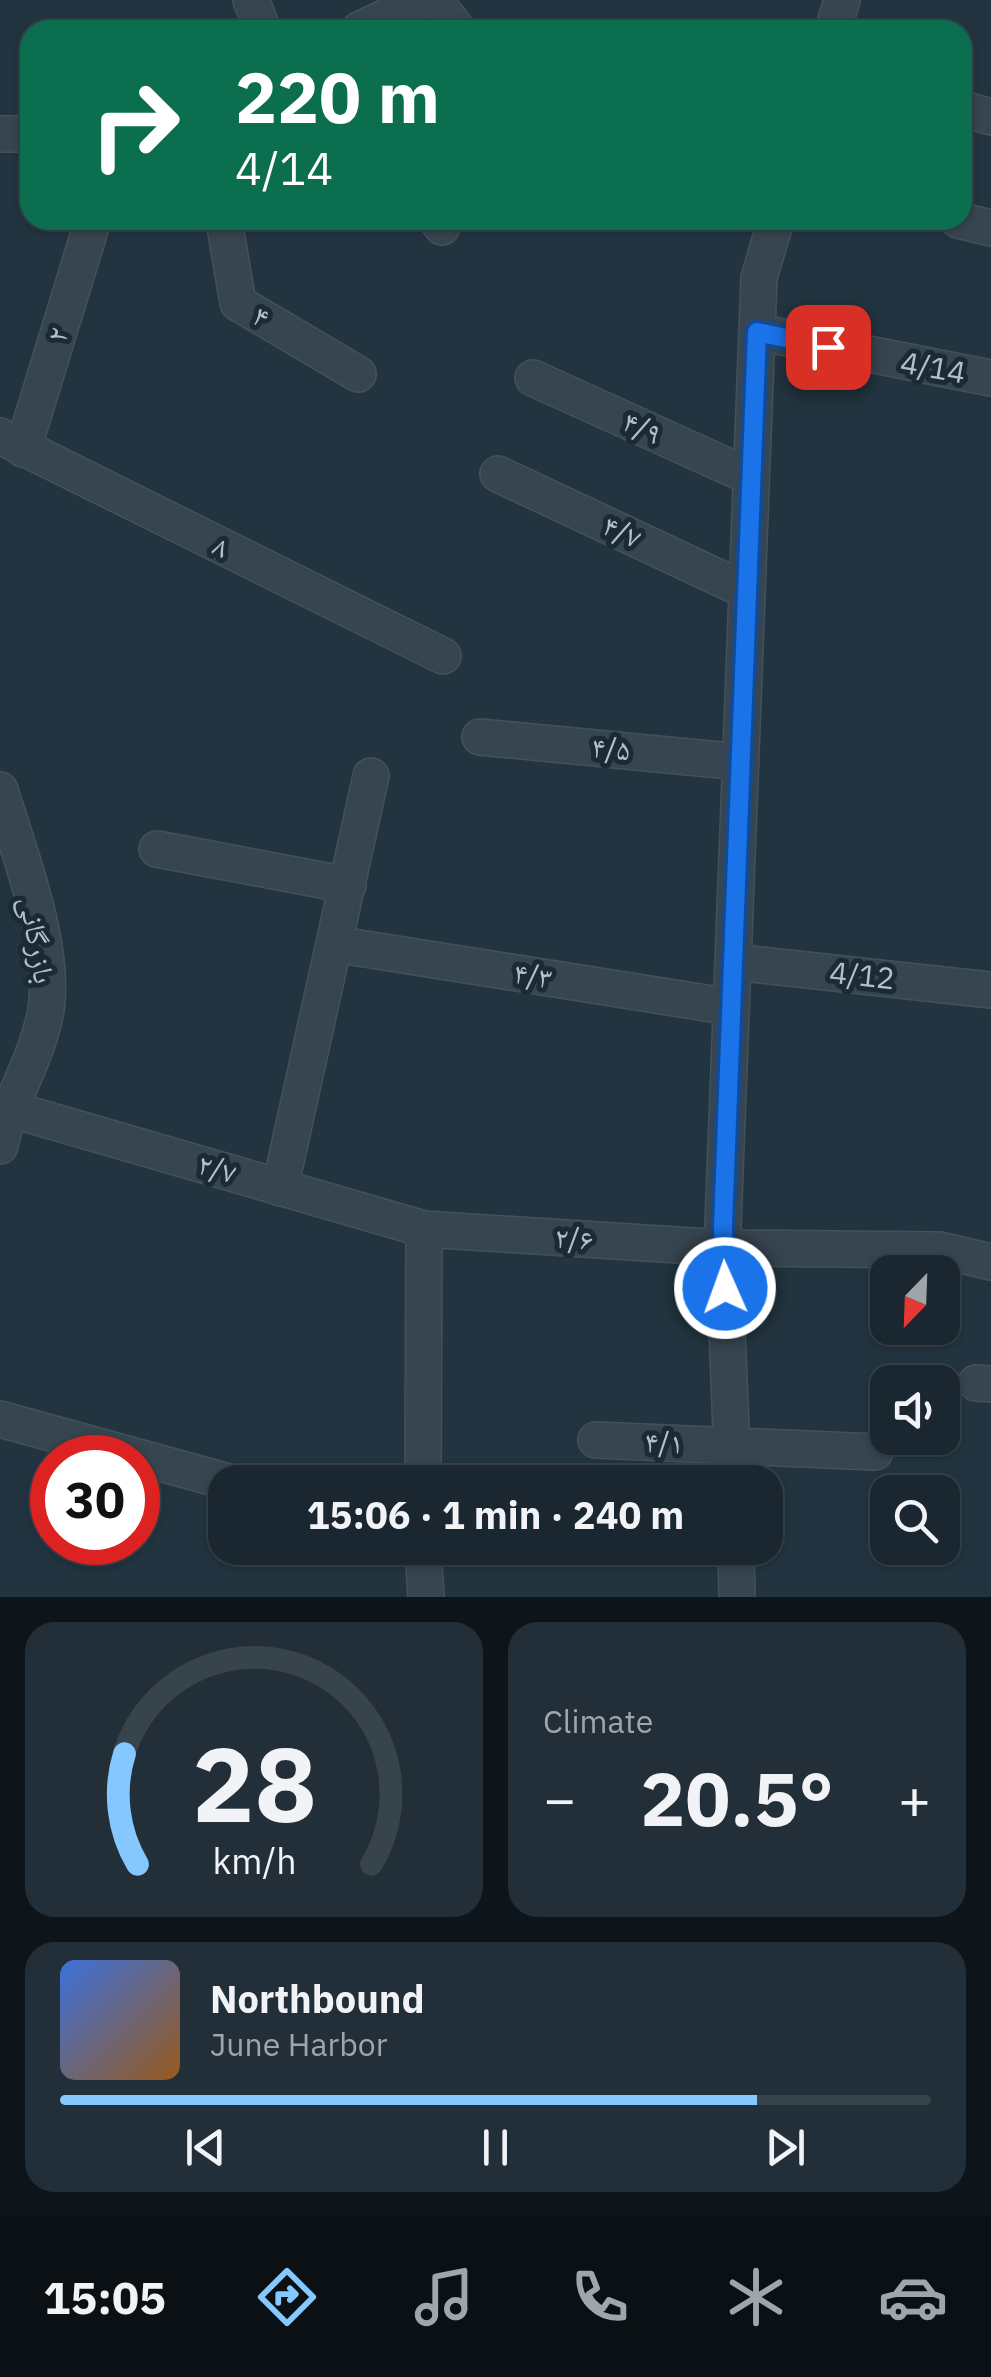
<!DOCTYPE html>
<meta charset="utf-8">
<style>
body{margin:0;font-family:"IBM Plex Sans","Noto Naskh Arabic",sans-serif;background:#232f38;color:#f1f3f6;height:100vh;display:flex;flex-direction:column;font-size:38px;white-space:nowrap}
*{box-sizing:border-box;margin:0}
p{font-size:32px;color:#9fa5ab}
.icon{flex:none;width:55px;height:55px;fill:none;stroke:currentColor;stroke-width:2;stroke-linecap:round;stroke-linejoin:round}
.map{position:relative;height:1597px;overflow:hidden}
.drawer{display:flex;flex-direction:column;gap:25px;padding:25px;background:#0e151a;flex:1}
.drawer>*{flex:none}
.guide{position:absolute;left:20px;top:20px;width:952px;height:210px;border-radius:30px;box-shadow:0 2px 8px #0004,0 0 0 2px #38444c;background:#0b6e4f;color:#fff;overflow:hidden}
.needle{width:65px;rotate:203deg}
.fabs{position:absolute;left:870px;top:1255px;display:grid;gap:20px}
.fabs a{display:grid;place-items:center;width:90px;height:90px;border-radius:20px;background:#1a2730;box-shadow:0 2px 8px #0004,0 0 0 2px #38444c;font-size:50px}
.speed{position:absolute;left:30px;top:1435px;display:flex;gap:20px;font-size:50px;font-weight:700;text-align:center}
.speed>*{display:grid;place-content:center;width:130px;height:130px;border-radius:50%;background:#1a2730;box-shadow:0 2px 8px #0004,0 0 0 2px #38444c;line-height:1}
.speed .limit{border:15px solid #d22;background:#fff;color:#111}
.pin{position:absolute;display:grid;place-items:center;width:85px;height:85px;color:#fff;margin:-42px;border-radius:20px;box-shadow:0 5px 15px #0006}
.me{position:absolute;width:110px;margin:-55px;rotate:358deg;stroke-linejoin:round;filter:drop-shadow(0 0 8px #0008)}
.turn{display:flex;align-items:center;gap:35px;height:210px;padding:0 50px;font-size:45px}
.turn .icon{width:130px;height:130px;stroke-width:2.5}
.turn b{display:block;font-size:70px;line-height:85px}
.big{font-size:75px;font-weight:800;line-height:1.1}
.drawer .tile{flex:1;display:flex;flex-direction:column;justify-content:center;gap:15px;min-width:0;padding:0 35px;border-radius:30px;background:#232f38}
.drawer .dial{align-items:center;gap:0}
.dial svg{height:260px;overflow:visible;fill:none;stroke:#38444c;stroke-width:7;stroke-linecap:round;text-anchor:middle}
.dial text{fill:#f1f3f6;stroke:none}
.song{display:flex;align-items:center;gap:30px}
.cover{width:120px;height:120px;border-radius:15px;background:linear-gradient(135deg,hsl(220 70% 55%),hsl(30 70% 35%))}
.played{height:10px;border-radius:5px;background:linear-gradient(90deg,#84c8ff 80%,#38444c 80%)}
.keys{display:flex;justify-content:space-around;direction:ltr}
.heat{display:flex;justify-content:space-between;align-items:center;font-size:55px;direction:ltr}
.drawer .tiles{flex:1;display:grid;gap:25px;grid-template-columns:1fr 1fr}
.tile:last-child{grid-column:span 2}
.trip{position:absolute;left:208px;top:1465px;width:575px;height:100px;border-radius:30px;background:#1a2730;box-shadow:0 2px 8px #0004,0 0 0 2px #38444c;font-weight:800;line-height:100px;text-align:center}
.tabs{display:flex;height:160px;justify-content:space-around;align-items:center;background:#0a1013;color:#9fa5ab}
.tabs .icon{width:70px;height:70px}
.tabs .selected{color:#84c8ff}
.tabs b{font-size:45px;color:#f1f3f6}
.map>svg:first-child{display:block}
.lines{fill:none;stroke-linecap:round;stroke-linejoin:round}
.minor-casing{stroke:#43515c;stroke-width:38}
.minor{stroke:#374550;stroke-width:35}
.route-casing{stroke:#114b97;stroke-width:25}
.route{stroke:#1a73e8;stroke-width:18}
.labels{text-anchor:middle;stroke-width:10;stroke-linejoin:round;paint-order:stroke}
.street-label{font-size:30px;fill:#b3c0cb;stroke:#1c2a35}
</style>
<div class="map">
<svg width="991" height="1597" viewBox="0 0 991 1597">
<rect width="100%" height="100%" fill="#223440"/>
<g class="lines">
<g class="minor-casing">
<path id="minor" d="M251 0 263 30
M434 0 458 30
M359 30 422 0
M833 30 842 0
M962 109 991 117
M0 134H30
M224 220 238 303 358 374
M437 220 442 227
M958 220 991 228
M757 332 991 378
M533 378 751 477
M0 436 443 656
M23 449 93 220
M498 474 747 591
M480 737 741 762
M0 790C19 853 58 951 45 1015 36 1060 9 1100 0 1146
M157 849 348 885
M334 944 731 1007
M733 962 991 990
M10 1109 424 1229 724 1248 940 1250 991 1262
M280 1188 371 776
M976 1383 991 1384
M0 1419 229 1482
M596 1440 875 1452
M423 1482 424 1229
M733 1482 723 1225 759 278 776 220
M423 1548 426 1597
M736 1548 737 1597"/>
</g>
<use href="#minor" class="minor"/>
</g>
<g class="lines">
<g class="route-casing">
<path id="route" d="M725 1288 723 1226 757 332 828 347"/>
</g>
<use href="#route" class="route"/>
</g>
<g class="labels">
<g class="street-label">
<text transform="translate(261 317) rotate(31)" y="10">۴</text>
<text transform="translate(58 335) rotate(-73)" y="10">۲</text>
<text transform="translate(933 368) rotate(10)" y="10">4/14</text>
<text transform="translate(642 428) rotate(25)" y="10">۴/۹</text>
<text transform="translate(622 532) rotate(25)" y="10">۴/۷</text>
<text transform="translate(221 547) rotate(26)" y="10">۸</text>
<text transform="translate(611 749) rotate(5)" y="10">۴/۵</text>
<text transform="translate(37 940) rotate(80)" y="10">بازرگانی</text>
<text transform="translate(533 976) rotate(9)" y="10">۴/۳</text>
<text transform="translate(862 976) rotate(6)" y="10">4/12</text>
<text transform="translate(217 1169) rotate(16)" y="10">۲/۷</text>
<text transform="translate(574 1239) rotate(4)" y="10">۲/۶</text>
<text transform="translate(664 1443) rotate(2)" y="10">۴/۱</text>
</g>
</g>
</svg>
<div class="fabs">
<a><svg class="needle" viewBox="-14 -14 28 28"><path d="M0-13l5 13h-10z" fill="#e53935"/><path d="M0 13l5-13h-10z" fill="#9fa5ab"/></svg></a>
<a><svg class="icon" aria-label="sound" viewBox="0 0 24 24"><path d="M4 9h4l5-4v14l-5-4H4zM17 9q2 3 0 6"/></svg></a>
<a><svg class="icon" aria-label="search" viewBox="0 0 24 24"><circle cx="10" cy="10" r="6"/><path d="M15 15l6 6"/></svg></a>
</div>
<div class="speed"><div class="limit">30</div></div>
<div class="pin" style="left:828px;top:347px;background:#d93025"><svg class="icon" aria-label="arrive" viewBox="0 0 24 24"><path d="M6 21V4h12l-3 4 3 4H6"/></svg></div>
<svg class="me" style="left:725px;top:1288px" viewBox="-20 -20 40 40"><circle r="17" fill="#1a73e8" stroke="#fff" stroke-width="3"/><path d="M0-11L8 9 0 5-8 9z" fill="#fff"/></svg>
<div class="trip">15:06 · 1 min · 240 m</div>
<div class="guide">
<div class="turn"><svg class="icon" aria-label="right" viewBox="0 0 24 24"><path d="M7 20v-9h11M14 6l5 5-5 5"/></svg><div><b>220 m</b>4/14</div></div>
</div>
</div>
<section class="drawer">
<div class="tiles">
<div class="tile dial"><svg viewBox="0 0 100 80">
<path d="M14 69A42 42 0 1 1 86 69"/>
<path d="M14 69A42 42 0 0 1 10 35" stroke="#84c8ff"/>
<text x="50" y="56" font-size="32" font-weight="700">28</text>
<text x="50" y="72" font-size="11">km/h</text>
</svg></div>
<div class="tile"><p>Climate</p>
<div class="heat"><a>−</a><b class="big">20.5°</b><a>+</a></div>
</div>
<div class="tile">
<div class="song"><i class="cover"></i><div><b>Northbound</b><p>June Harbor</p></div></div>
<div class="played"></div>
<div class="keys"><svg class="icon" aria-label="previous" viewBox="0 0 24 24"><path d="M18 5L8 12l10 7zM5 5v14"/></svg><svg class="icon" aria-label="pause" viewBox="0 0 24 24"><path d="M8 5v14M16 5v14"/></svg><svg class="icon" aria-label="next" viewBox="0 0 24 24"><path d="M6 5l10 7-10 7zM19 5v14"/></svg></div>
</div>
</div>
</section>
<nav class="tabs">
<b>15:05</b>
<svg class="icon selected" aria-label="directions" viewBox="0 0 24 24"><path d="M12 3l9 9-9 9-9-9zM9 14v-3h6M13 9l2 2-2 2"/></svg>
<svg class="icon" aria-label="music" viewBox="0 0 24 24"><path d="M9 18V5l10-2v13"/><circle cx="6" cy="18" r="3"/><circle cx="16" cy="16" r="3"/></svg>
<svg class="icon" aria-label="phone" viewBox="0 0 24 24"><path d="M5 4h4l2 5-3 2q2 4 5 5l2-3 5 2v4C11 20 4 13 5 4z"/></svg>
<svg class="icon" aria-label="climate" viewBox="0 0 24 24"><path d="M12 3v18M4 7l16 10M4 17L20 7"/></svg>
<svg class="icon" aria-label="car" viewBox="0 0 24 24"><path d="M5 17H2v-5l4-1 3-4h7l3 4 3 1v5h-3M9 17h6M6 11h13"/><circle cx="7" cy="17" r="2"/><circle cx="17" cy="17" r="2"/></svg>
</nav>
